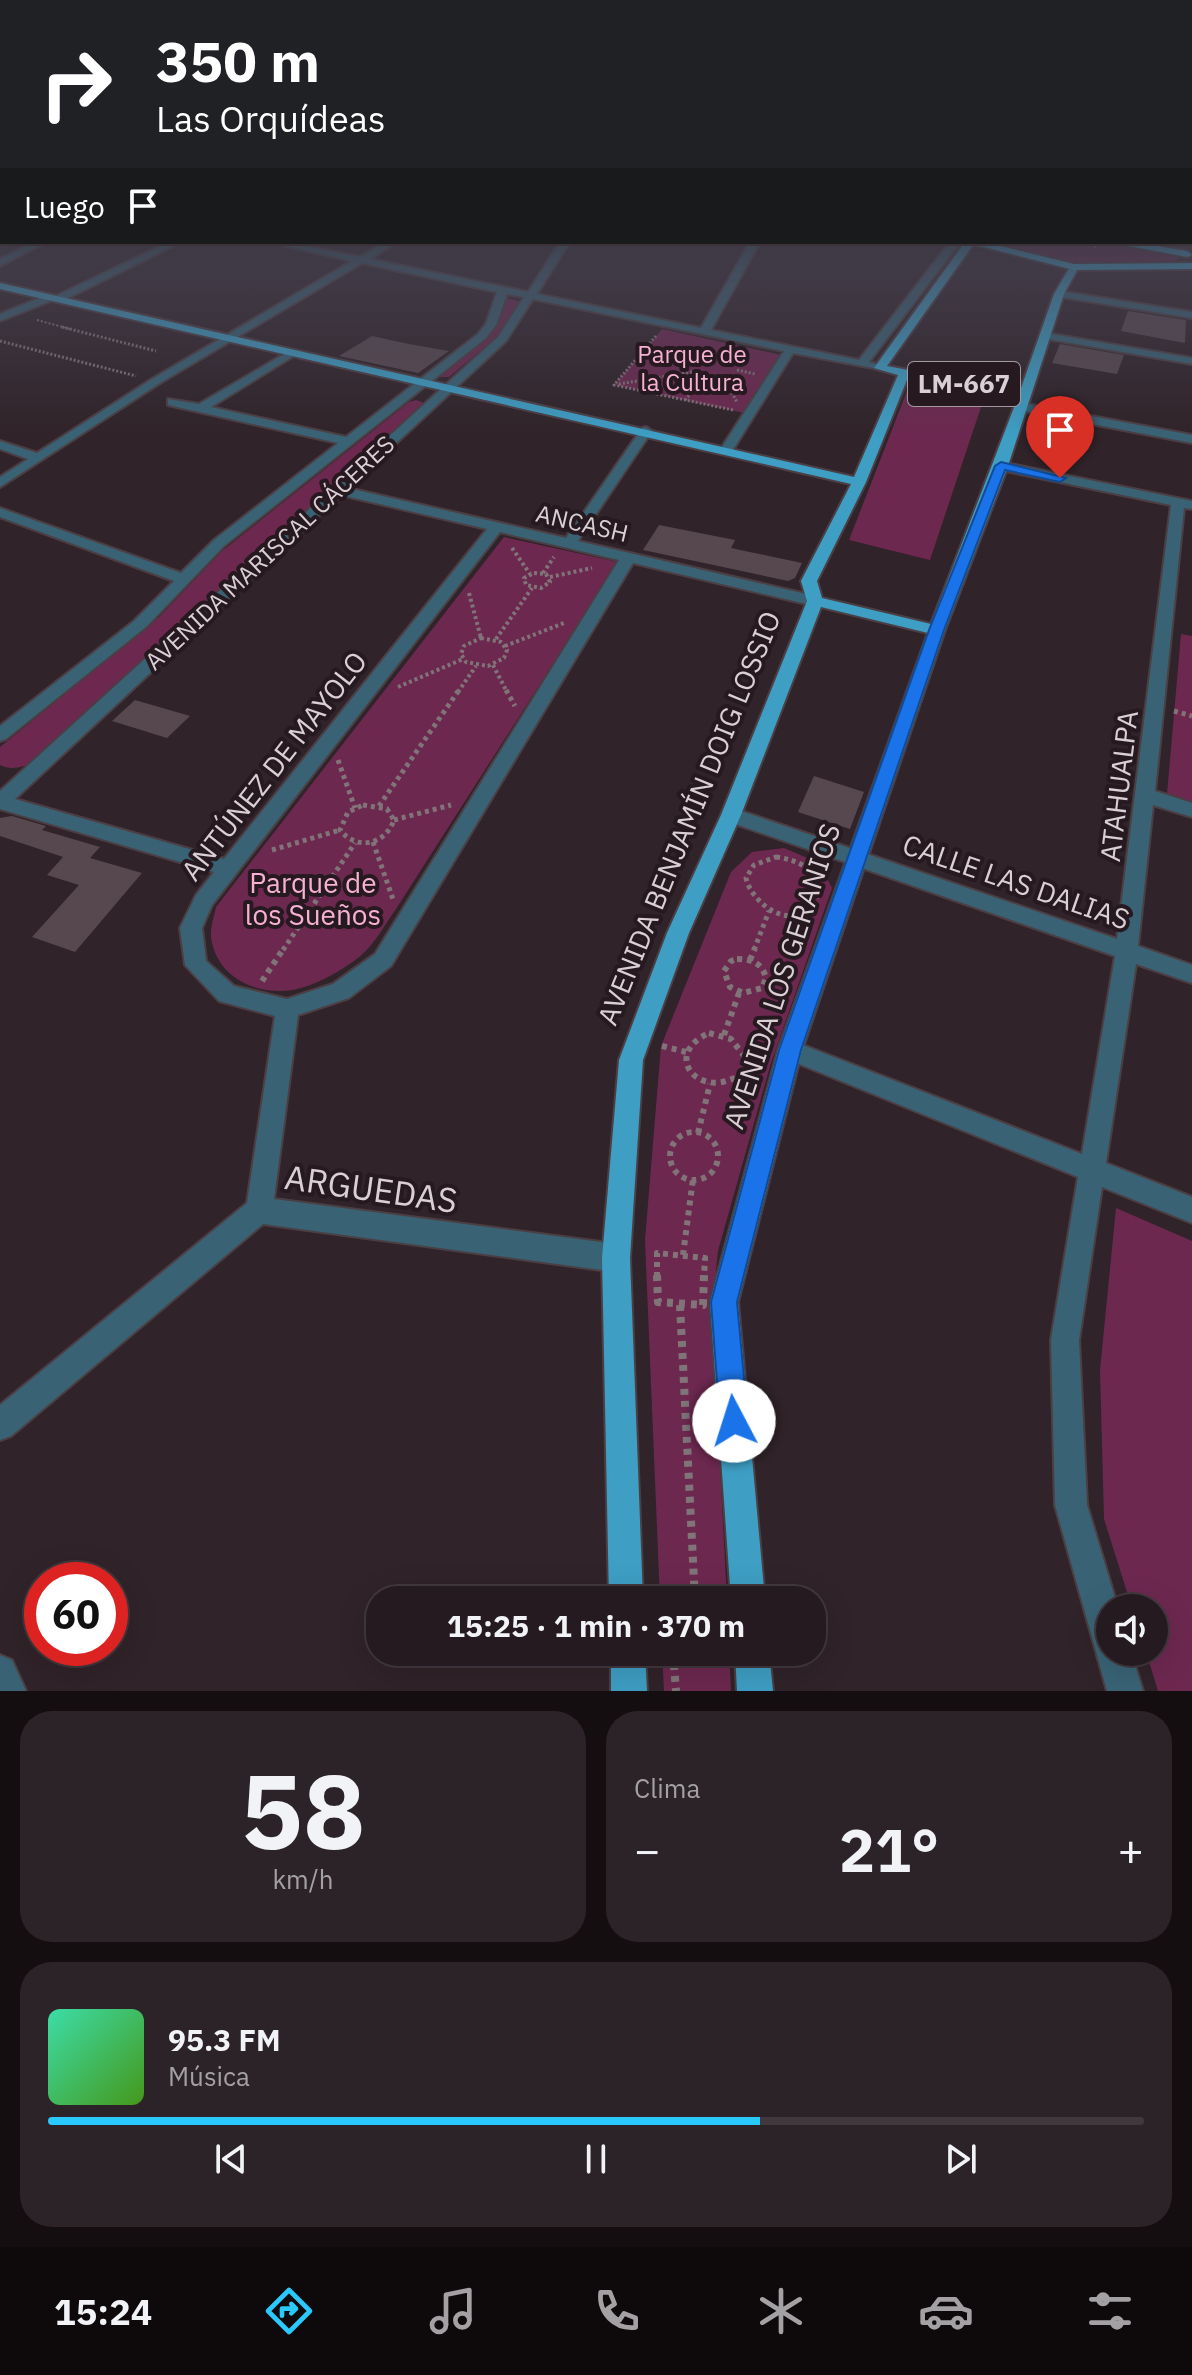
<!DOCTYPE html>
<html lang="es">
<meta charset="utf-8">
<style>
body{margin:0;font-family:"IBM Plex Sans",sans-serif;background:#2c2328;color:#f1f3f6;height:100vh;display:flex;flex-direction:column;font-size:30px;white-space:nowrap}
*{box-sizing:border-box;margin:0}
p{font-size:26px;color:#a3a1a4}
.icon{flex:none;width:44px;height:44px;fill:none;stroke:currentColor;stroke-width:2;stroke-linecap:round;stroke-linejoin:round}
.map{position:relative;height:1691px;overflow:hidden}
.details{display:flex;flex-direction:column;gap:20px;padding:20px;background:#140e11;flex:1}
.details>*{flex:none}
.banner{position:absolute;left:0px;top:0px;width:1192px;height:244px;box-shadow:0 8px 32px #0002,0 0 0 2px #41383d;background:#202124;color:#fff;overflow:hidden}
.controls{position:absolute;left:1096px;top:1594px;display:grid;gap:16px}
.controls a{display:grid;place-items:center;width:72px;height:72px;border-radius:50%;background:#241a1f;box-shadow:0 8px 32px #0002,0 0 0 2px #41383d;font-size:40px}
.speed{position:absolute;left:24px;top:1562px;display:flex;gap:16px;font-size:40px;font-weight:700;text-align:center}
.speed>*{display:grid;place-content:center;width:104px;height:104px;border-radius:50%;background:#241a1f;box-shadow:0 8px 32px #0002,0 0 0 2px #41383d;line-height:1}
.speed .limit{border:12px solid #d22;background:#fff;color:#111}
.pin{position:absolute;display:grid;place-items:center;width:68px;height:68px;color:#fff;margin:-82px -34px;border-radius:50% 50% 50% 0;rotate:-45deg;box-shadow:0 0 8px #0007}
.pin .icon{rotate:45deg}
.me{position:absolute;width:88px;margin:-44px;rotate:355deg;stroke-linejoin:round;filter:drop-shadow(0 0 6px #0008)}
.turn{display:flex;align-items:center;gap:28px;height:168px;padding:0 24px;font-size:36px}
.turn .icon{width:104px;height:104px;stroke-width:2.5}
.turn b{display:block;font-size:56px;line-height:68px}
.then{display:flex;align-items:center;height:76px;padding:0 24px;background:#0003;gap:16px;font-size:30px}
.big{font-size:60px;font-weight:700;line-height:1.1}
.details .tile{flex:1;display:flex;flex-direction:column;justify-content:center;gap:12px;min-width:0;padding:0 28px;border-radius:32px;background:#2c2328}
.details .dial{align-items:center;gap:0}
.dial b{font-size:104px;line-height:1}
.song{display:flex;align-items:center;gap:24px}
.cover{width:96px;height:96px;border-radius:12px;background:linear-gradient(135deg,hsl(160 70% 55%),hsl(100 70% 35%))}
.played{height:8px;border-radius:4px;background:linear-gradient(90deg,#29c8ff 65%,#41383d 65%)}
.keys{display:flex;justify-content:space-around;direction:ltr}
.heat{display:flex;justify-content:space-between;align-items:center;font-size:44px;direction:ltr}
.details .tiles{flex:1;display:grid;gap:20px;grid-template-columns:1fr 1fr}
.tile:last-child{grid-column:span 2}
.trip{position:absolute;left:366px;top:1586px;width:460px;height:80px;border-radius:32px;background:#241a1f;box-shadow:0 8px 32px #0002,0 0 0 2px #41383d;font-weight:700;line-height:80px;text-align:center}
.tab-bar{display:flex;height:128px;justify-content:space-around;align-items:center;background:#0e0a0c;color:#a3a1a4}
.tab-bar .icon{width:56px;height:56px}
.tab-bar .on{color:#29c8ff}
.tab-bar b{font-size:36px;color:#f1f3f6}
.map>svg:first-child{display:block}
.green{fill:#6d2850}
.building{fill:#57484f}
.lines{fill:none;stroke-linecap:round;stroke-linejoin:round}
.minor-casing{stroke:#4b3f44;stroke-width:4}
.major-casing{stroke:#4b3f44;stroke-width:4}
.highway-casing{stroke:#4b3f44;stroke-width:4}
.path-far5{stroke:#807479;stroke-width:2;stroke-dasharray:2 2;stroke-linecap:butt}
.path-far4{stroke:#807479;stroke-width:3;stroke-dasharray:2 2;stroke-linecap:butt}
.path-far3{stroke:#807479;stroke-width:4;stroke-dasharray:3 3;stroke-linecap:butt}
.path-far2{stroke:#807479;stroke-width:5;stroke-dasharray:4 4;stroke-linecap:butt}
.path-far1{stroke:#807479;stroke-width:6;stroke-dasharray:5 5;stroke-linecap:butt}
.path{stroke:#807479;stroke-width:8;stroke-dasharray:6 6;stroke-linecap:butt}
.minor{fill:#396375;fill-rule:evenodd}
.major{fill:#3e9ec4;fill-rule:evenodd}
.highway{fill:#3cb5e2;fill-rule:evenodd}
.path-bridge{stroke:#807479;stroke-width:3;stroke-dasharray:2 2;stroke-linecap:butt}
.route{fill:#1a73e8;stroke:#114b97;stroke-width:2}
.labels{text-anchor:middle;stroke-width:8;stroke-linejoin:round;paint-order:stroke}
.far-park-label{font-size:24px;fill:#f5b0d2;stroke:#261920}
.far-street-label{font-size:24px;fill:#d9cfd4;stroke:#261920}
.shield{fill:#261920;stroke:#a3989e;stroke-width:2}
.shield-label{font-size:26px;font-weight:bold;fill:#d9cfd4}
.street-label{font-size:28px;fill:#d9cfd4;stroke:#261920}
.park-label{font-size:28px;fill:#f5b0d2;stroke:#261920}
.near-street-label{font-size:34px;fill:#d9cfd4;stroke:#261920}
</style>
<div class="map">
<svg width="1192" height="1691" viewBox="0 0 1192 1691">
<rect width="100%" height="100%" fill="#302329"/>
<path class="green" d="M976 242H1099L1169 253 1179 258 1175 262H1067Z
M504 297 521 302 500 334 449 377H438C464 343 501 350 504 297Z
M662 329 786 356 749 414 614 385Z
M911 381 985 395 930 560 849 540Z
M416 400 422 402V406L41 759C28 765 13 772 0 765V747L159 617 222 551 409 402Z
M504 537 618 562 396 909C384 926 372 949 354 961 337 973 314 986 293 990 256 996 216 977 211 937 210 928 214 917 216 907Z
M1181 634 1192 636V803L1167 794Z
M784 848 819 863 832 888 770 1066 718 1251 712 1311 727 1600H660L645 1240 661 1046 731 872 752 852Z
M1116 1208 1192 1241V1691H1158L1146 1652H1154V1608H1132L1104 1519 1100 1370Z
M662 1652H729L731 1691H664Z"/>
<path class="building" d="M1128 311 1186 320 1185 343 1121 331Z
M372 336 409 344 449 351 418 373 339 356Z
M1060 344 1124 355 1117 374 1052 363Z
M659 525 735 540 731 548 802 563 795 578 788 581 643 550Z
M135 700 190 716 167 738 112 721Z
M814 776 864 792 850 829 798 812Z
M12 816 46 826 42 830 100 847 90 858 142 873 75 952 32 937 79 885 47 875 63 857 0 836V818Z"/>
<g class="lines">
<g class="minor-casing">
<path id="minor" d="M2 217V223L0 224V218Z
M35 242H47L0 266V259Z
M169 242H181L62 301 53 300 0 321V314L47 295 56 296Z
M268 242H286L360 257 385 242H397L370 259 528 292 560 242H570L537 294 701 328 750 242H760L711 330 859 360 950 242H960L869 362 884 366V370L793 353 731 453 720 450 784 351 533 299 506 341 348 488 566 538 642 428 646 427 652 431 578 541 815 596 823 601 815 606 633 563 391 966 349 998 298 1015 274 1199 616 1244 626 1248 630 1258 626 1268 616 1272 263 1224 11 1436 0 1440V1405L247 1203 275 1016 219 1001 185 965 180 928 196 895 214 872 0 809V791L498 337 524 297 507 294 496 325 486 338 224 546 146 627 6 739 0 741V726L134 621 174 581 0 517V508L181 573 214 540 338 443 168 405V399L199 404 291 350 297 353 295 355 211 407 346 437 478 334 486 324 497 292 362 263 160 383 0 487V477L28 459 0 449V441L37 453 152 379 352 261ZM341 495 487 529 224 859 15 799ZM500 532 619 560 375 954 333 984 287 999 234 986 206 961 202 928 212 905Z
M1059 291 1192 312V318L1055 296 1054 294Z
M1046 333 1192 358V364L1042 338V334Z
M1022 403 1192 435V443L1018 410V404Z
M1001 462 1192 501V509L1184 508 1155 791 1192 803V817L1153 805 1138 946 1192 965V983L1136 964 1106 1163 1192 1197V1223L1102 1187 1079 1340 1087 1505 1118 1608H1110V1652H1131L1143 1691H1107L1055 1505 1051 1340 1078 1177 782 1057 778 1050 782 1043 790 1040 1082 1154 1115 956 724 820 721 815 731 808 738 810 1117 939 1171 505 996 469 994 466Z
M0 1655 12 1660 26 1691H0Z"/>
</g>
<g class="major-casing">
<path id="major" d="M965 242H975L887 366 1020 391 1054 294 1071 265 1079 267 1064 294 1008 466 945 630 802 1050 738 1302 765 1600H731L710 1302 778 1050 928 633 821 607 741 815 689 933 643 1060 630 1258 643 1600H609L602 1258 619 1060 667 933 721 815 807 601 801 581 851 484 0 289V283L854 477 898 375 874 368ZM908 377 1018 397 931 624 822 598 817 581 866 482Z
M611 1652H645L647 1691H611Z
M735 1652H769L773 1691H737Z"/>
</g>
<g class="highway-casing">
<path id="highway" d="M1190 230H1192V236H1190Z
M964 242H984L1074 264 1192 263V269L1074 270Z
M1107 242H1133L1187 251 1192 255 1187 257Z"/>
</g>
<path class="path-far5" d="M1083 242 1097 248
M37 320 70 329"/>
<path class="path-far4" d="M62 327 156 351
M656 336 614 385 733 410
M0 341 136 376
M643 351 696 362
M737 370 755 374
M676 375C690 390 709 390 728 386
M722 375 737 402
M619 384 698 371
M685 400 696 387"/>
<path class="path-far3" d="M512 548 530 574
M534 573 546 574 550 582 541 588 526 585 524 578Z
M543 573 554 557
M550 577 592 568
M469 593 481 638
M481 638 501 642 507 650 504 658 488 666 466 662 461 654 464 646Z
M496 639 532 588
M505 646 564 623
M493 665 507 692
M398 687 463 659
M458 692 476 666"/>
<path class="path-far2" d="M506 690 515 706
M1174 711 1192 716
M338 760 355 808
M363 805 387 809 394 820C385 845 357 851 340 830L348 812Z
M379 806 459 690
M394 820 451 805
M373 842 394 902
M272 850 340 830
M776 857C798 860 816 868 820 892 817 897 814 905 810 908 786 930 751 901 746 878L754 865Z
M283 950 355 843
M754 950 769 911"/>
<path class="path-far1" d="M737 959C752 959 762 963 766 978L762 988 743 993 730 987 724 971 731 961Z
M750 960 755 948
M262 981 284 948
M709 1033 731 1039 745 1057 741 1074C700 1102 660 1055 709 1033Z
M724 1035 739 993
M662 1046 686 1052
M670 1156a24 24 0 1 1 48 0a24 24 0 1 1-48 0Z
M698 1133 710 1084
M683 1255 693 1179
M657 1277V1253L705 1258 704 1277"/>
<path class="path" d="M657 1275 658 1302 703 1305 704 1275
M680 1305 695 1600
M673 1652 676 1691"/>
<use href="#minor" class="minor"/>
<use href="#major" class="major"/>
<use href="#highway" class="highway"/>
<path class="path-bridge" d="M941 390 951 373"/>
</g>
<linearGradient id="sky" x2="0" y2="1"><stop stop-color="#1a1317"/><stop offset="0.46" stop-color="#484554"/><stop offset="1" stop-color="#484554" stop-opacity="0"/></linearGradient>
<rect width="1192" height="438" fill="url(#sky)"/>
<path class="route" d="M1001 462 1066 478 1060 482 1005 470 944 630 801 1050 737 1302 748 1421 744 1431 734 1435 724 1431 720 1421 711 1302 779 1050 929 630 995 466Z"/>
<g class="labels">
<g class="far-park-label">
<text x="692" y="363">Parque de<tspan x="692" dy="28">la Cultura</tspan></text>
</g>
<g class="far-street-label">
<text transform="translate(582 524) rotate(13)" y="8">ANCASH</text>
<text transform="translate(270 553) rotate(-43)" y="8">AVENIDA MARISCAL CÁCERES</text>
</g>
<rect class="shield" x="908" y="362" width="112" height="44" rx="6"/>
<g class="shield-label">
<text x="964" y="393">LM-667</text>
</g>
<g class="street-label">
<text transform="translate(274 766) rotate(-52)" y="10">ANTÚNEZ DE MAYOLO</text>
<text transform="translate(1119 786) rotate(-83)" y="10">ATAHUALPA</text>
<text transform="translate(689 818) rotate(-68)" y="10">AVENIDA BENJAMÍN DOIG LOSSIO</text>
<text transform="translate(1016 882) rotate(19)" y="10">CALLE LAS DALIAS</text>
<text transform="translate(782 976) rotate(-72)" y="10">AVENIDA LOS GERANIOS</text>
</g>
<g class="park-label">
<text x="313" y="893">Parque de<tspan x="313" dy="32">los Sueños</tspan></text>
</g>
<g class="near-street-label">
<text transform="translate(371 1189) rotate(8)" y="12">ARGUEDAS</text>
</g>
</g>
</svg>
<div class="controls">
<a><svg class="icon" aria-label="sound" viewBox="0 0 24 24"><path d="M4 9h4l5-4v14l-5-4H4zM17 9q2 3 0 6"/></svg></a>
</div>
<div class="speed"><div class="limit">60</div></div>
<div class="pin" style="left:1060px;top:478px;background:#d93025"><svg class="icon" aria-label="arrive" viewBox="0 0 24 24"><path d="M6 21V4h12l-3 4 3 4H6"/></svg></div>
<svg class="me" style="left:734px;top:1421px" viewBox="-20 -20 40 40"><circle r="19" fill="#fff"/><path d="M0-13L10 11 0 6-10 11z" fill="#1a73e8"/></svg>
<div class="trip">15:25 · 1 min · 370 m</div>
<div class="banner">
<div class="turn"><svg class="icon" aria-label="right" viewBox="0 0 24 24"><path d="M7 20v-9h11M14 6l5 5-5 5"/></svg><div><b>350 m</b>Las Orquídeas</div></div>
<div class="then">Luego<svg class="icon" aria-label="arrive" viewBox="0 0 24 24"><path d="M6 21V4h12l-3 4 3 4H6"/></svg></div>
</div>
</div>
<section class="details">
<div class="tiles">
<div class="tile dial"><b>58</b><p>km/h</p></div>
<div class="tile"><p>Clima</p>
<div class="heat"><a>−</a><b class="big">21°</b><a>+</a></div>
</div>
<div class="tile">
<div class="song"><i class="cover"></i><div><b>95.3 FM</b><p>Música</p></div></div>
<div class="played"></div>
<div class="keys"><svg class="icon" aria-label="previous" viewBox="0 0 24 24"><path d="M18 5L8 12l10 7zM5 5v14"/></svg><svg class="icon" aria-label="pause" viewBox="0 0 24 24"><path d="M8 5v14M16 5v14"/></svg><svg class="icon" aria-label="next" viewBox="0 0 24 24"><path d="M6 5l10 7-10 7zM19 5v14"/></svg></div>
</div>
</div>
</section>
<nav class="tab-bar">
<b>15:24</b>
<svg class="icon on" aria-label="directions" viewBox="0 0 24 24"><path d="M12 3l9 9-9 9-9-9zM9 14v-3h6M13 9l2 2-2 2"/></svg>
<svg class="icon" aria-label="music" viewBox="0 0 24 24"><path d="M9 18V5l10-2v13"/><circle cx="6" cy="18" r="3"/><circle cx="16" cy="16" r="3"/></svg>
<svg class="icon" aria-label="phone" viewBox="0 0 24 24"><path d="M5 4h4l2 5-3 2q2 4 5 5l2-3 5 2v4C11 20 4 13 5 4z"/></svg>
<svg class="icon" aria-label="climate" viewBox="0 0 24 24"><path d="M12 3v18M4 7l16 10M4 17L20 7"/></svg>
<svg class="icon" aria-label="car" viewBox="0 0 24 24"><path d="M5 17H2v-5l4-1 3-4h7l3 4 3 1v5h-3M9 17h6M6 11h13"/><circle cx="7" cy="17" r="2"/><circle cx="17" cy="17" r="2"/></svg>
<svg class="icon" aria-label="filters" viewBox="0 0 24 24"><path d="M4 7h16M4 17h16"/><circle cx="9" cy="7" r="2"/><circle cx="15" cy="17" r="2"/></svg>
</nav>
